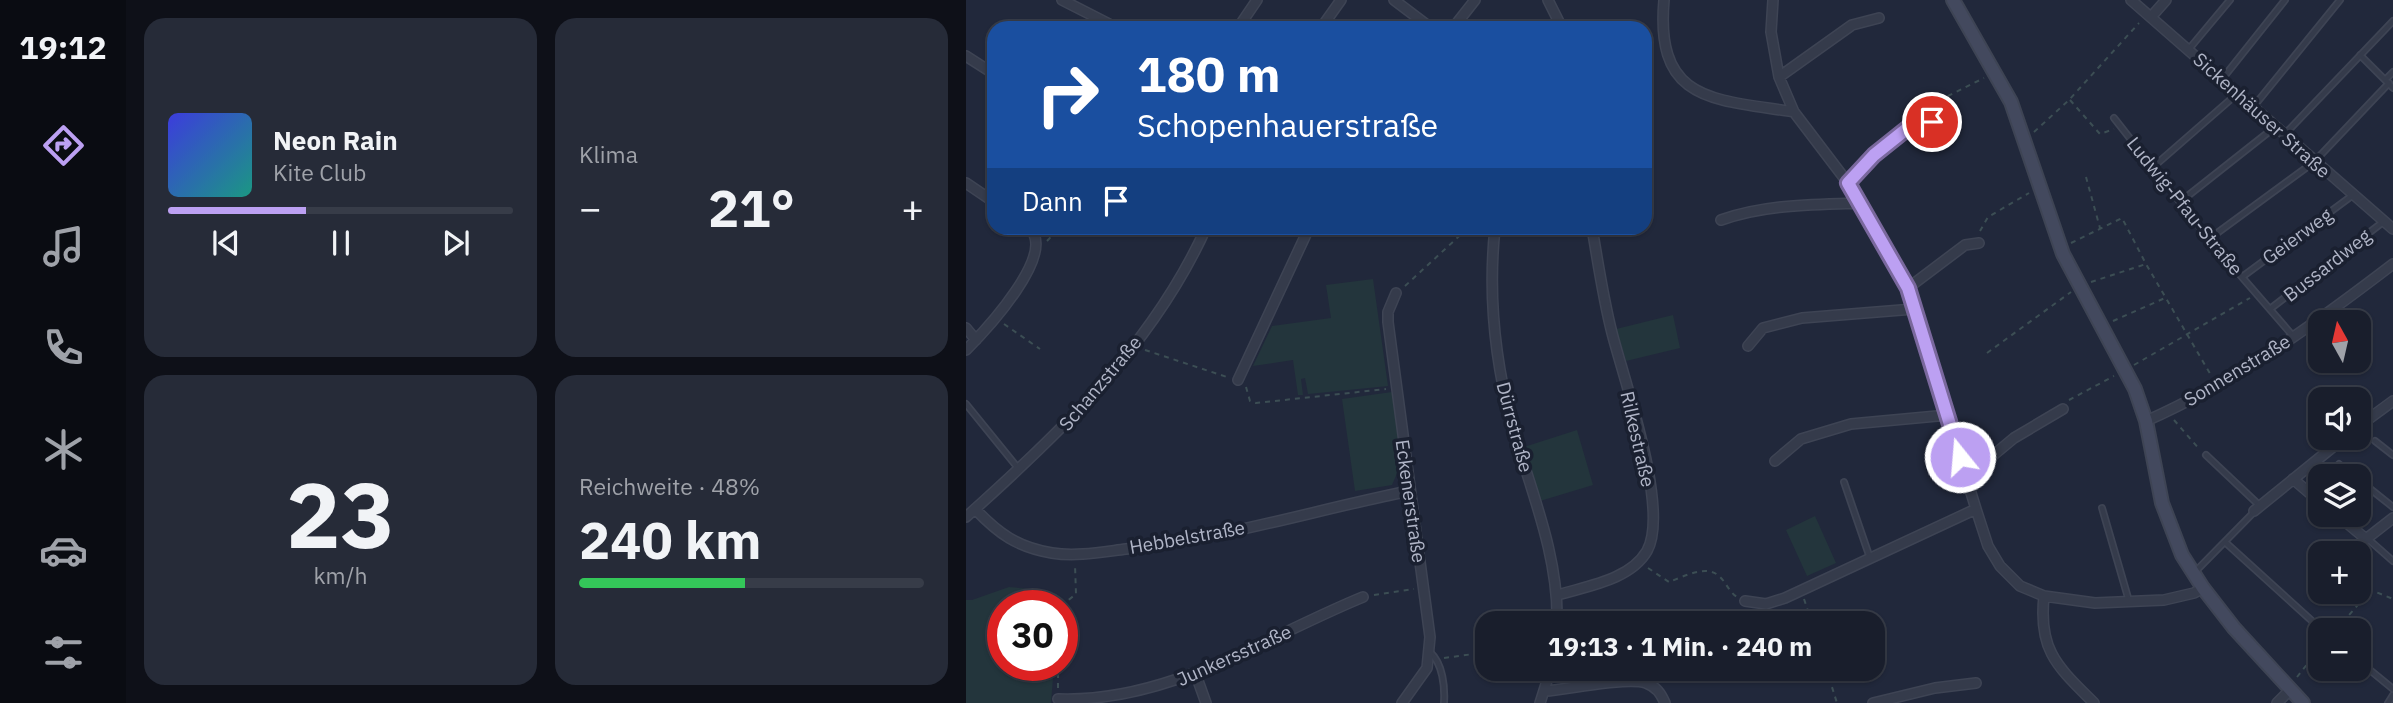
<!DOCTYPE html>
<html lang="de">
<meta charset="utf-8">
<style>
body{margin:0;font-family:"IBM Plex Sans",sans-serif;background:#262b38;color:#f1f3f6;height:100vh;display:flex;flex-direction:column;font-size:26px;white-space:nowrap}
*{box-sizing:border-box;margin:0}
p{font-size:23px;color:#9fa2a9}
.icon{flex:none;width:38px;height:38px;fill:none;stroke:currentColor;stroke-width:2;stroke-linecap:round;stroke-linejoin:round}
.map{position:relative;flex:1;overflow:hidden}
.side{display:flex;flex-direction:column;gap:18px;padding:18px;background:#0e1018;width:840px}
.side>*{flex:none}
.banner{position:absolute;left:21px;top:21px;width:665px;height:214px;border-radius:21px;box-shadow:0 2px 5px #0004,0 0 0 2px #373c48;background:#1a4fa0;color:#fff;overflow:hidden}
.needle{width:46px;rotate:352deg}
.tools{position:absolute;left:1342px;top:310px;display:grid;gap:14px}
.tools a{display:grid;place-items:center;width:63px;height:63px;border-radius:14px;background:#191e2c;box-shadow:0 2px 5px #0004,0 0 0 2px #373c48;font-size:35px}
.speed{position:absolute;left:21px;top:590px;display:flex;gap:14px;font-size:35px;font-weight:700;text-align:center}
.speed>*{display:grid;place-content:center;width:91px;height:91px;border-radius:50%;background:#191e2c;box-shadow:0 2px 5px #0004,0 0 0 2px #373c48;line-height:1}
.speed .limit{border:10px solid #d22;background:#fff;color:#111}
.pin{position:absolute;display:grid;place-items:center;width:60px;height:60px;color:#fff;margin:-30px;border:4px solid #fff;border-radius:50%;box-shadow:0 2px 7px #0007}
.me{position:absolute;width:77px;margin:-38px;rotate:343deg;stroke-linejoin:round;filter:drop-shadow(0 0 5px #0008)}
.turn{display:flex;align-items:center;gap:24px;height:147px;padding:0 35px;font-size:32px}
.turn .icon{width:91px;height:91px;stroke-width:2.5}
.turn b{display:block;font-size:49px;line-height:60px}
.then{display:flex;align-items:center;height:66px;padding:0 35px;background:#0003;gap:14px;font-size:26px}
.big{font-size:52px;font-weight:700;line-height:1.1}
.side .widget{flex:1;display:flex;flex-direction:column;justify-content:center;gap:10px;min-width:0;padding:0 24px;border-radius:21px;background:#262b38}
.side .dial{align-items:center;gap:0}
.dial b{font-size:91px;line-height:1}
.song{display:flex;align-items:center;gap:21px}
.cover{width:84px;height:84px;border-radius:10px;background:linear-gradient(135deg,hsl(240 70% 55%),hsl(170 70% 35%))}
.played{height:7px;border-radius:4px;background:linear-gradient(90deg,#bca0f2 40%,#373c48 40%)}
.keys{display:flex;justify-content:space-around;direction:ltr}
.heat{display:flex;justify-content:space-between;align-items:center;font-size:38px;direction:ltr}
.charge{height:10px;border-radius:5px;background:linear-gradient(90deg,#34c759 48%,#373c48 0)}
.side .tiles{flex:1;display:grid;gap:18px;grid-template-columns:repeat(2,1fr)}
.trip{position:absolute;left:509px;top:611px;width:410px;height:70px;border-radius:21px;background:#191e2c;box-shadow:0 2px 5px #0004,0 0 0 2px #373c48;font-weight:700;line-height:70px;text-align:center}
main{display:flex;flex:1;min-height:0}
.menu{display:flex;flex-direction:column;width:126px;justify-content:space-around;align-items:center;background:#0a0c12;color:#9fa2a9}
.menu .icon{width:49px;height:49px}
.menu .selected{color:#bca0f2}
.menu b{font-size:32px;color:#f1f3f6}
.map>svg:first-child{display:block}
.green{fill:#23353c}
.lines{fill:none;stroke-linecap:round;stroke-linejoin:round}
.lane-casing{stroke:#3e4454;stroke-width:8}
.street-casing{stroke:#3e4454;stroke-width:12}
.secondary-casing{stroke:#3e4454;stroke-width:16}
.path{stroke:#3c4e54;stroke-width:2;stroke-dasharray:5 5;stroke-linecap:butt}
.lane{stroke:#353b4b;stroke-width:4.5}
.street{stroke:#353b4b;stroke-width:9}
.secondary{stroke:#43495e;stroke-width:12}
.route-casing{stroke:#7a689d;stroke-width:18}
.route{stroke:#bca0f2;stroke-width:12}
.labels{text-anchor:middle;stroke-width:7;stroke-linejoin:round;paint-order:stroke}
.street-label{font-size:19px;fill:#b0b5c7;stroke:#1a2030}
</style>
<main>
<nav class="menu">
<b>19:12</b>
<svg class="icon selected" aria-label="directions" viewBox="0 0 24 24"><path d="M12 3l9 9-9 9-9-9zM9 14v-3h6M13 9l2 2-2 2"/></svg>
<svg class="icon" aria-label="music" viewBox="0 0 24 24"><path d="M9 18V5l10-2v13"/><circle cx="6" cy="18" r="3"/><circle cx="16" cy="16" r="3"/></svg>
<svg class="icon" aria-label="phone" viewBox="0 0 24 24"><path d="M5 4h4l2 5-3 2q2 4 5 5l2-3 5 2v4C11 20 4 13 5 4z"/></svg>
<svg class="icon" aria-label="climate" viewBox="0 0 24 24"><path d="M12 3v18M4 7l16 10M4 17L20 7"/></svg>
<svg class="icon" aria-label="car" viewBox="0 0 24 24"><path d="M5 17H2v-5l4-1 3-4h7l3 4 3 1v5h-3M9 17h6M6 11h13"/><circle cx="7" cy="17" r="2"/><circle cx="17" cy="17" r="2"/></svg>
<svg class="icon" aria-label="filters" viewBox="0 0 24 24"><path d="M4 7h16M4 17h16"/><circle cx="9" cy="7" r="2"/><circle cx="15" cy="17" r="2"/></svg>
</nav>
<section class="side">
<div class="tiles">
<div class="widget">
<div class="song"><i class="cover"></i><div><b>Neon Rain</b><p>Kite Club</p></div></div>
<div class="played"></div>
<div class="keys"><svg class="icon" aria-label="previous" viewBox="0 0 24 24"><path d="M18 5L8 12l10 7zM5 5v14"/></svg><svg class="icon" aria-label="pause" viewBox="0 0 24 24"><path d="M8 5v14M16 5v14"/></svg><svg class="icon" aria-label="next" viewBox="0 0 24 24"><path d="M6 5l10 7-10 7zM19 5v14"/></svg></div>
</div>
<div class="widget"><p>Klima</p>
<div class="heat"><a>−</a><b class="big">21°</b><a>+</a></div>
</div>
<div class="widget dial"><b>23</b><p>km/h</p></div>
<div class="widget"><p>Reichweite · 48%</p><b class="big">240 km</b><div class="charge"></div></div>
</div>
</section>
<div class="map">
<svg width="1427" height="703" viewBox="0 0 1427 703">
<rect width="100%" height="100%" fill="#21283b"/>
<path class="green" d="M407 279 422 386 342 394 339 378 335 379 337 395H332L327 360 287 366 306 326 365 318 360 285Z
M707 315 714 348 660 361 650 329Z
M426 392 436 462 426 485 389 491 376 399Z
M611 430 627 485 574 501 558 447Z
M849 516 870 563 841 576 820 530Z
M43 587 76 590 89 605 37 606V665H88L85 703H0V600H6Z"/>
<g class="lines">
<g class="lane-casing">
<path id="lane" d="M1223 49 1264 0
M1394 55 1427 88
M1257 78 1319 0
M1419 80 1427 72
M1288 106 1374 0
M1148 118 1243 239 1327 336
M1319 134 1427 21
M1186 168 1272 93
M1214 202 1309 127
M1243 239 1348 162 1423 83
M1276 277 1387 195
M1304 309 1417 222
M0 404 52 468
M1409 441 1427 455
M1240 455 1293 505
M1373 464 1388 476
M1393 480 1427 507
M878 482 904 558
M1136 508 1163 601
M1402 539 1427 561
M1259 542 1356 630
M1228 573 1288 512
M464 652C477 664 479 687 478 703
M1393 661 1427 689
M1422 703 1427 695"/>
</g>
<g class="street-casing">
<path id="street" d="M96 0 151 28
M428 0 465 28
M582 0 596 28
M698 0C689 103 748 99 828 112
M807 0 805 32 813 77 828 112 882 183 942 288 1010 509 1022 546 1034 566 1054 586 1078 596 1129 603 1198 600 1228 593 1237 588
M1165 0 1427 229
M1185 17 1200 0
M272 28 291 0
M355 28 375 0
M487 28 509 0
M0 56 28 74
M813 77 886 25 913 18
M0 183 28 202
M882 183 908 155 943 127 966 122
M755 220C800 204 846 205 894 203
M529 228C522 293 529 361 546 425 564 489 593 555 591 623
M942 288 999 245 1013 243
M430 293 422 312V322L464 637 461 668 436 703
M0 328 10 340
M782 346 797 328 836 318 948 309
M0 350C20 330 92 253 63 228
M272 380 343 228
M1180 421C1269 382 1350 323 1427 264
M1393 426 1427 401
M809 461 835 439 885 424 982 415
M1001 477 1048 438 1097 409
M1327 479 1354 502
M9 509C33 534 51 547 86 553 110 557 136 552 160 549 256 539 349 510 443 491
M1288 511 1378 438
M1370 514 1400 539 1427 518
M0 517C94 433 187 345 240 228
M592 595C621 586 664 580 681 551 704 510 658 380 646 333 637 298 632 262 626 228
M1078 596C1072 651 1092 667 1128 703
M779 601 800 604 819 598 1010 509
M230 675 240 703
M580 691C602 689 661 677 680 683 691 687 695 694 699 703
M92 699C203 703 299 637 397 597
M574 703 585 668
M907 703 969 688 1010 683
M1311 703 1324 690"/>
</g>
<g class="secondary-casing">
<path id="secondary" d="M987 0 1045 102 1097 254 1169 389 1180 421 1196 503 1216 555 1237 588 1268 628 1337 703"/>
</g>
<path class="path" d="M1104 100 1134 134 1148 129
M968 110 976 99 1018 78
M1068 132 1103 100 1173 23
M1120 177 1134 228
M1014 231 1022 217 1063 193
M81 241 93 228
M1105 243 1156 218 1180 264 1246 377
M1125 282 1180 264
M439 286 502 228
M1147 321 1199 298
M38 324 74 349
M179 350 264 378
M1021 353 1105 292
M1168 365 1284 298
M280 387 284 401 290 403 420 389
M1103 400 1148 376
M1208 420 1234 450
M682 568 703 582C717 577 740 564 753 576 760 582 763 592 771 597
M408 595 448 589
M838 599 846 623
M95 606 110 594 109 565
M783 611 788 623
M1370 630 1405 590 1427 599
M478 658 522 652
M860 668 871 703
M1331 677 1354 648
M92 688V665"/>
<use href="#lane" class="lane"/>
<use href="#street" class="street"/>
<use href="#secondary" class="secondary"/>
</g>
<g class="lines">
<g class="route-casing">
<path id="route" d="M966 122 943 127 908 155 882 183 942 288 994 457"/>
</g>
<use href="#route" class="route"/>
</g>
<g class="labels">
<g class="street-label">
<text transform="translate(1296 115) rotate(42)" y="7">Sickenhäuser Straße</text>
<text transform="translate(1219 206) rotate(51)" y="7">Ludwig-Pfau-Straße</text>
<text transform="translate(1331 236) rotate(-36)" y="7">Geierweg</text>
<text transform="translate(1361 265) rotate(-38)" y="7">Bussardweg</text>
<text transform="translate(1271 370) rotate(-31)" y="7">Sonnenstraße</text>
<text transform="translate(134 383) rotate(-50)" y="7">Schanzstraße</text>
<text transform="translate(549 427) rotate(75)" y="7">Dürrstraße</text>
<text transform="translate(672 439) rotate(77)" y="7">Rilkestraße</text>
<text transform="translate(445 501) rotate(82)" y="7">Eckenerstraße</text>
<text transform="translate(221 537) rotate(-10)" y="7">Hebbelstraße</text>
<text transform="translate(268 655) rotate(-24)" y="7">Junkersstraße</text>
</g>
</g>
</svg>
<div class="tools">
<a><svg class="needle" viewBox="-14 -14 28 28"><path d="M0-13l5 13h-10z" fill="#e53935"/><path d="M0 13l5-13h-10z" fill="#9fa2a9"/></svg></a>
<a><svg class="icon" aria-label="sound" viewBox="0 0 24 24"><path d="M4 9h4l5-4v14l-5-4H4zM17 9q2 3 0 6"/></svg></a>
<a><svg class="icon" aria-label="layers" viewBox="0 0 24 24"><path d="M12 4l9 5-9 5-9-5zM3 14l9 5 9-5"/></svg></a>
<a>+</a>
<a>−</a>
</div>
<div class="speed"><div class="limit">30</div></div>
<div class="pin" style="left:966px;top:122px;background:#d93025"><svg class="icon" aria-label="arrive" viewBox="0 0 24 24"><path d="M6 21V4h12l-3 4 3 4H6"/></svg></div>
<svg class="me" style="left:994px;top:457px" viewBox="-20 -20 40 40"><circle r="17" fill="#bca0f2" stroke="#fff" stroke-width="3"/><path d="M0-11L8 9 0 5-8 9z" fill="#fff"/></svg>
<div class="trip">19:13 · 1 Min. · 240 m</div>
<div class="banner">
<div class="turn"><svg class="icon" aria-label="right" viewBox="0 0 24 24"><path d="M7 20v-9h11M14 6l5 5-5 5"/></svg><div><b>180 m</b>Schopenhauerstraße</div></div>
<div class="then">Dann<svg class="icon" aria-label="arrive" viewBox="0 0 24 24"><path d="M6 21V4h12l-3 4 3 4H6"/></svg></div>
</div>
</div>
</main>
